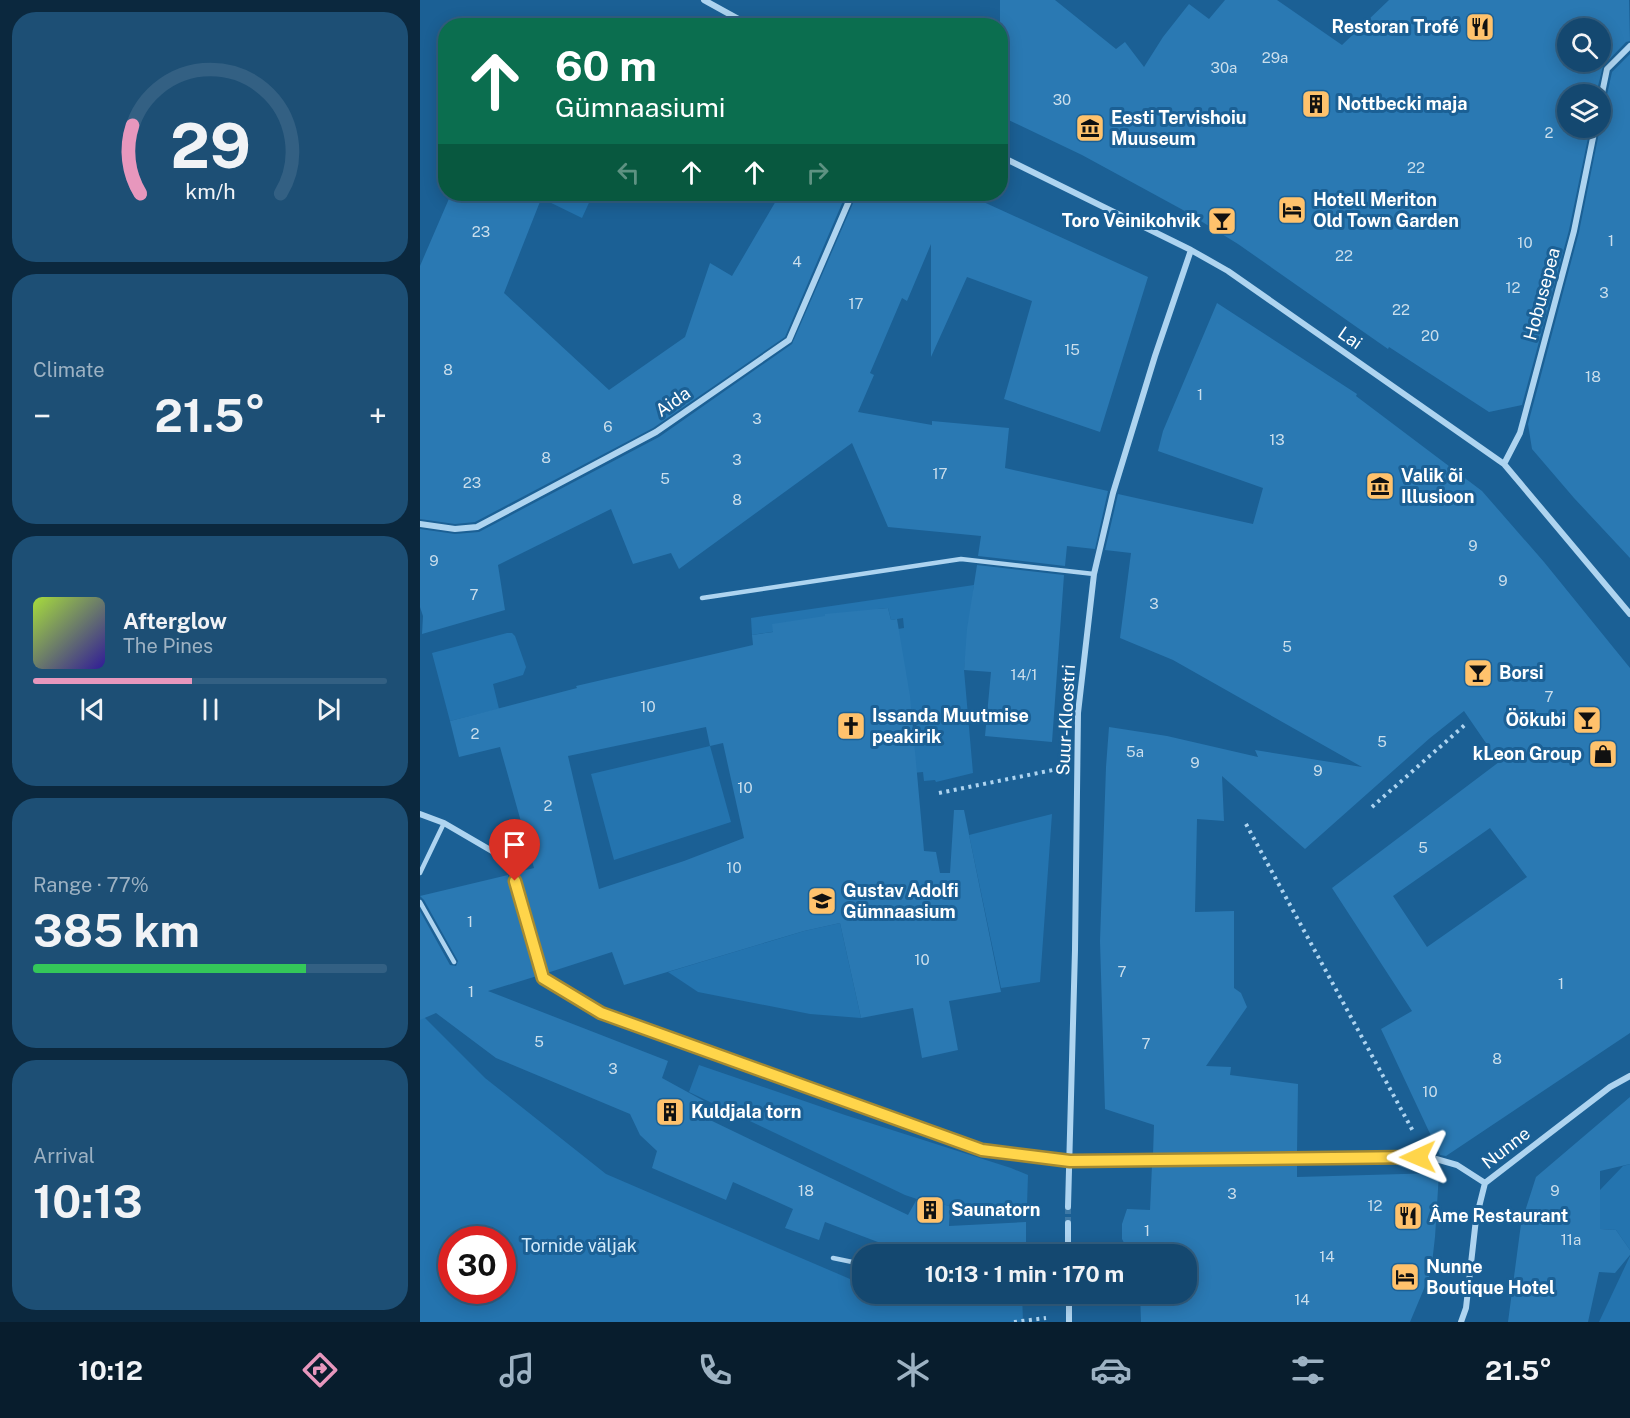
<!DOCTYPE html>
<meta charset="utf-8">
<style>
body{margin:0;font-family:"Public Sans",sans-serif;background:#1d4f75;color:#f1f3f6;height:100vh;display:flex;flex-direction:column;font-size:22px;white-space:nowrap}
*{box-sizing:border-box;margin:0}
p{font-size:20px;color:#9db2c3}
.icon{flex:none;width:33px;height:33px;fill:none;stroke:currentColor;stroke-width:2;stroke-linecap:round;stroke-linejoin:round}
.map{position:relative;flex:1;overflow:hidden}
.side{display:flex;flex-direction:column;gap:12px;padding:12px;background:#0b283e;width:420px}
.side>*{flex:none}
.top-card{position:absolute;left:18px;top:18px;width:570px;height:183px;border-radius:24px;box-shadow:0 3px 15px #0003,0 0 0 2px #336083;background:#0b6e4f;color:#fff;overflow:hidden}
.controls{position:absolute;left:1137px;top:18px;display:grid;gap:12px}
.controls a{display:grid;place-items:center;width:54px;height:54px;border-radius:50%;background:#144870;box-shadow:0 3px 15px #0003,0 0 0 2px #336083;font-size:30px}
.speed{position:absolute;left:18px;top:1226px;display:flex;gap:12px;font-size:30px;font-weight:700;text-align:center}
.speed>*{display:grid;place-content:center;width:78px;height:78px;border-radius:50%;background:#144870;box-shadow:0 3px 15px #0003,0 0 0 2px #336083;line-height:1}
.speed .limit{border:9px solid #d22;background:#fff;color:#111}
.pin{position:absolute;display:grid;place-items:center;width:51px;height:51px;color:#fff;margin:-62px -26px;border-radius:50% 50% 50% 0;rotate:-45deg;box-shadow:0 0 6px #0007}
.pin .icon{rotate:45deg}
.me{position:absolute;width:66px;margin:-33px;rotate:269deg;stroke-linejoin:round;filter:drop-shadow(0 0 4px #0008)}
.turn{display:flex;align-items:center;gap:21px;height:126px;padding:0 18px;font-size:27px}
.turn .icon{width:78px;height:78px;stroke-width:2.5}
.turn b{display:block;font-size:42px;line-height:51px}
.lanes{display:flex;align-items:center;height:57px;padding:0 18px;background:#0003;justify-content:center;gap:30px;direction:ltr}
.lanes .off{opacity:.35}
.big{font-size:45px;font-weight:700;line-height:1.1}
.side .tile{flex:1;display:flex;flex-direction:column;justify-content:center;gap:9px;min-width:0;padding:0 21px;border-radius:24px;background:#1d4f75}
.side .dial{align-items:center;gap:0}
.dial svg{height:156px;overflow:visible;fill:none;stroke:#336083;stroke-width:7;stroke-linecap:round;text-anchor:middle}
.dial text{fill:#f1f3f6;stroke:none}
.song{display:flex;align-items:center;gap:18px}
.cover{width:72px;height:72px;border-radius:9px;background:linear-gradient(135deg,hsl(80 70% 55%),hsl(250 70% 35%))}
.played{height:6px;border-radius:3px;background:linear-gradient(90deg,#e797bd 45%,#336083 45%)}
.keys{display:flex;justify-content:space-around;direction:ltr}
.heat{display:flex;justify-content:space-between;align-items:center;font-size:33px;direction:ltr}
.charge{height:9px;border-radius:4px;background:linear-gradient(90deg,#34c759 77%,#336083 0)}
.trip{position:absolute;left:432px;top:1244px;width:345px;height:60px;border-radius:24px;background:#144870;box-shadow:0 3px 15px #0003,0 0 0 2px #336083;font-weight:700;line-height:60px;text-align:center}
.dock{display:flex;height:96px;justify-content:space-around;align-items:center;background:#081d2d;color:#9db2c3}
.dock .icon{width:42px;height:42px}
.dock .selected{color:#e797bd}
.dock b{font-size:27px;color:#f1f3f6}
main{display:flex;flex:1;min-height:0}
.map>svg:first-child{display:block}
.green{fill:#2474af;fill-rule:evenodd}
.building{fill:#2a79b3;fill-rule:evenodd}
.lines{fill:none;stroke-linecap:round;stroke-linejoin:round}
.street-tunnel{stroke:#3d78a5;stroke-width:6;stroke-dasharray:6 3;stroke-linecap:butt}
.path{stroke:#aed4f0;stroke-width:4;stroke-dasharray:3 4.5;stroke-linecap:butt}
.lane{stroke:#aed4f0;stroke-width:4.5}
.street{stroke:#aed4f0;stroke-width:6}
.route-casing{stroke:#a68a30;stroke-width:15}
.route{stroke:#ffd54a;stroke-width:10}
.labels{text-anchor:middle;stroke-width:6;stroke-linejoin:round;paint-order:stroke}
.number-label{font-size:15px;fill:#cadeec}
.poi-label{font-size:18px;font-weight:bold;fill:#fff;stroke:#1b6095;text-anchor:start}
.street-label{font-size:18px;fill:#fff;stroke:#1b6095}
.park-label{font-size:18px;fill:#d4ebfb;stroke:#1b6095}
</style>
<main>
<section class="side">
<div class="tile dial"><svg viewBox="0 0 100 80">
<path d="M14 69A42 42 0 1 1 86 69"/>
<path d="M14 69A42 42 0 0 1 10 34" stroke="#e797bd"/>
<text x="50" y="56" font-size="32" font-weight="700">29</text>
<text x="50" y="72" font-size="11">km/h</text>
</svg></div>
<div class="tile"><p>Climate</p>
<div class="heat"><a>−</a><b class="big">21.5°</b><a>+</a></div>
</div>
<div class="tile">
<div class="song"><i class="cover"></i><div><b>Afterglow</b><p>The Pines</p></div></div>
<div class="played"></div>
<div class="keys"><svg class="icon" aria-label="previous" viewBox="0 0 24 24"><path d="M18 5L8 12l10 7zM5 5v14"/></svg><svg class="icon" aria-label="pause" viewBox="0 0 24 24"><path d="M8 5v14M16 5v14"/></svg><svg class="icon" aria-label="next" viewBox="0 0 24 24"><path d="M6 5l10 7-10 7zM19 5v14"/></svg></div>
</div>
<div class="tile"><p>Range · 77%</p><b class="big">385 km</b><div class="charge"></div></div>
<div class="tile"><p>Arrival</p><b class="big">10:13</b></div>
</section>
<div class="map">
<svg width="1210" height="1322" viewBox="0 0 1210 1322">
<rect width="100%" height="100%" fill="#1b6095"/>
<path class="green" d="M123 194H173L162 218 121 198Z
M554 585 544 670 553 773 516 782 515 780 504 781 503 772 492 773 486 731 497 730 496 721 485 722 472 630 484 628 483 618 471 620 468 608 458 609V615L332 635 331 618Z
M87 633H92L95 636 106 667 103 675 73 684 79 709 30 721 12 653Z
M290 746 311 822 194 860 171 774Z
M632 814 620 982 581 988 549 835Z
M420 923 441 1018 390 1014 278 992 248 972 384 931Z
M0 1013 65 1078 186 1174 430 1279 442 1280V1293H602L603 1322H0ZM32 1239H82V1290H32Z
M279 1065 425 1115 591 1168 608 1175 607 1205 530 1206 497 1199 485 1195 269 1092Z
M1210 1164V1250L1196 1230 1180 1229V1190L1203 1166Z
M1210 1256V1322H1179Z"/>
<path class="building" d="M580 0H635L696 49 705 42 724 67 743 37 769 4 789 19 805 0H857L922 45 969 0H1209L1210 41 1206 42 1183 66 1176 94H1148V128H1170L1149 230 1102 405 1069 412 969 347 968 349 818 244 763 210 662 155 580 116ZM1148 28H1180V62H1148Z
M1210 54V558L1154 498 1112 449 1108 424 1159 232 1180 128V108L1185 104 1192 72Z
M31 194H123L84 293 189 390 265 337 290 263 312 276 360 194H426L365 337 233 428 55 522 35 524 0 519V266Z
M437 194H546L728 277 680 432 584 399 612 301 547 277 511 357V244L487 301 482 298 450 373 454 375 438 412 512 425V421L589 428 585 468 688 491 675 549 647 546 645 566 558 556 561 536 468 527 432 443 259 569 251 553 213 564 191 509 78 565 85 610 2 634 3 616 0 607V529L35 534 59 532 239 437 372 344Z
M797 303 937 394 936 396 1062 491 1124 562 1210 668V1033L1026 1156 1020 1155 961 1029 992 1011 912 888 1079 762 1044 711 1010 738 885 849 802 776 804 821 777 819 775 912 814 911V988L821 993 827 1007 786 1066 811 1067 810 1075 878 1084 877 1153 733 1155 734 1125 685 1109 680 941 686 767 689 727 747 736 838 757 835 750 942 767 753 660 700 638 711 553 685 550 698 494 833 524 843 488 738 451 743 431ZM1070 828 1107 877 1007 947 973 896Z
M557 565 644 575 632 742 565 736 571 672 544 670 547 629Z
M468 608 471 620 477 619 490 696 504 851 516 852 520 873H530L534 810H544L581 992 529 1001 538 1050 502 1058 493 1008 441 1018 420 923 384 931 204 985 192 952 127 973 98 872 114 868 80 747 39 757 30 721 157 688 156 686 333 645 332 635 353 632 352 624 405 616V614ZM286 727 290 746 303 743 324 838 264 861 179 889 148 756Z
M88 875 117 976 68 991 248 1061 242 1078 284 1101 290 1120 488 1215 497 1199 530 1206 529 1226 606 1222V1254H498V1253L479 1250 405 1222 399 1240 365 1228 373 1209 313 1182 306 1200 232 1168 237 1151 220 1135 210 1114 76 1058 16 1013 0 1020V911L30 965 36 966 38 961 4 900 0 896Z
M1210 1097V1164L1180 1171V1229L1196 1230 1210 1250V1255L1195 1273 1179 1272 1168 1322H1088L1101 1224 1116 1177Z
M877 1164V1177L1019 1173 1015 1237 1011 1272 990 1322H721L720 1293H766V1254H710L702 1239V1224L707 1209 730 1210 732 1165Z"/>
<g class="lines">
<path class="street-tunnel" d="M648 1223V1207"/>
<path class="path" d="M519 793 633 770
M952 807 1047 723
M826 824 994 1133
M594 1322 626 1318"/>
<path class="lane" d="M282 598 541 559 674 574
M0 873 24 823
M0 902 34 962
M413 1258 442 1264"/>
<path class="street" d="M284 0 331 26
M1180 103 1187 69 1210 46
M580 156 771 250 808 271 1084 464 1210 614
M1084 464 1100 433 1154 231 1175 128
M0 524 35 529 57 527 236 432 369 340 432 194
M0 814 24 823 89 861 123 978 181 1013 562 1151 650 1161 998 1157 1016 1159 1037 1165 1065 1183
M648 1207 655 950 658 713 674 574 693 493 735 356 771 250
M648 1223V1254
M649 1293V1322
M1041 1322 1046 1308 1056 1219 1065 1183 1190 1087 1210 1076"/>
</g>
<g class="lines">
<g class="route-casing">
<path id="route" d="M95 881 123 978 181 1013 562 1150 650 1161 998 1157"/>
</g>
<use href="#route" class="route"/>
</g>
<defs>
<g id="restaurant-square" transform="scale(1.5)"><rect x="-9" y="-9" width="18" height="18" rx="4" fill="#ffc26c" stroke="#1b6095"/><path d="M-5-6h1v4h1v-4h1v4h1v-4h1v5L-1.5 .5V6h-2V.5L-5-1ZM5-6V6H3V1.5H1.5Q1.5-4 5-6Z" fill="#111"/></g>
<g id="building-square" transform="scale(1.5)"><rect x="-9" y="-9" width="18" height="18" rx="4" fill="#ffc26c" stroke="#1b6095"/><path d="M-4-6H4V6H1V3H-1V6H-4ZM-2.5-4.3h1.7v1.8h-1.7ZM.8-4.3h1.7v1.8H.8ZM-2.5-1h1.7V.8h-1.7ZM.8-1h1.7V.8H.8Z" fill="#111"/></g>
<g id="museum-square" transform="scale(1.5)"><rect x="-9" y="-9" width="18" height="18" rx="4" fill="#ffc26c" stroke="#1b6095"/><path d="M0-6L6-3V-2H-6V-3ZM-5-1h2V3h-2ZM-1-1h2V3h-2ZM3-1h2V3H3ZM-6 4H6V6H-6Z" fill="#111"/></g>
<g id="hotel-square" transform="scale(1.5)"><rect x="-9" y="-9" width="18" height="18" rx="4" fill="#ffc26c" stroke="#1b6095"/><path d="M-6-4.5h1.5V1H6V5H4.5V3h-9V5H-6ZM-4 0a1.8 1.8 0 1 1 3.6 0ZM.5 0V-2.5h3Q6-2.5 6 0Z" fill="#111"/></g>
<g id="bar-square" transform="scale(1.5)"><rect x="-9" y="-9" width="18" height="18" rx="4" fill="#ffc26c" stroke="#1b6095"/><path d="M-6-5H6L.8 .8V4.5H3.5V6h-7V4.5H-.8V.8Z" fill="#111"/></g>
<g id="church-square" transform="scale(1.5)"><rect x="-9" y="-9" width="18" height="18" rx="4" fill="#ffc26c" stroke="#1b6095"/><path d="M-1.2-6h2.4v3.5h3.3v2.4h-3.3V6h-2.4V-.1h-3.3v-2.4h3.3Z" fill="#111"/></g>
<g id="shop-square" transform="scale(1.5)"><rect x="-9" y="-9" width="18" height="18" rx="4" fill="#ffc26c" stroke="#1b6095"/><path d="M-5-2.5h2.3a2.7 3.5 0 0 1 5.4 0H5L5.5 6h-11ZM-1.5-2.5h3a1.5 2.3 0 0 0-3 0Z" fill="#111"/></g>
<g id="school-square" transform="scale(1.5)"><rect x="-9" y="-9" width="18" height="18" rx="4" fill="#ffc26c" stroke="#1b6095"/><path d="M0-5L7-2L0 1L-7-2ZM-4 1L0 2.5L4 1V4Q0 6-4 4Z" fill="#111"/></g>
</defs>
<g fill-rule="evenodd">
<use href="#restaurant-square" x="1060" y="27"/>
<use href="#building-square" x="896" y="104"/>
<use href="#museum-square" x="670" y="128"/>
<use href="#hotel-square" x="872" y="210"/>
<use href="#bar-square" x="802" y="221"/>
<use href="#museum-square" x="960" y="486"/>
<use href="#bar-square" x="1058" y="673"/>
<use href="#bar-square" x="1167" y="720"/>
<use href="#church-square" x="431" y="726"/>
<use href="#shop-square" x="1183" y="754"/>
<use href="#school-square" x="402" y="901"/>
<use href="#building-square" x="250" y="1112"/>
<use href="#building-square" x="510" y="1210"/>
<use href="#restaurant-square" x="988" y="1216"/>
<use href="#hotel-square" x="985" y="1277"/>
</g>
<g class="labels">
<g class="number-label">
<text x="855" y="63">29a</text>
<text x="804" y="73">30a</text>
<text x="642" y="105">30</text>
<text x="1129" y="138">2</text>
<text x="996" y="173">22</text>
<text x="61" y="237">23</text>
<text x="1191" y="246">1</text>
<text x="1105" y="248">10</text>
<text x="924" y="261">22</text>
<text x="377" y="267">4</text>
<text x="1093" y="293">12</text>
<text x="1184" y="298">3</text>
<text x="436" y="309">17</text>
<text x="981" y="315">22</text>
<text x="1010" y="341">20</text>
<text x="652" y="355">15</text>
<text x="28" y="375">8</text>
<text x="1173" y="382">18</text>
<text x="780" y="400">1</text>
<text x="337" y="424">3</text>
<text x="188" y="432">6</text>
<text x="857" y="445">13</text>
<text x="126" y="463">8</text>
<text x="317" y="465">3</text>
<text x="520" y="479">17</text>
<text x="245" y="484">5</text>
<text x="52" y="488">23</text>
<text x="317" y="505">8</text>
<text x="1053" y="551">9</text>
<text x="14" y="566">9</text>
<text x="1083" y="586">9</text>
<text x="54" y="600">7</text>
<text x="734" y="609">3</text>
<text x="867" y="652">5</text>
<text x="604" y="680">14/1</text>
<text x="1129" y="702">7</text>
<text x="228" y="712">10</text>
<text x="55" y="739">2</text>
<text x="962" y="747">5</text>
<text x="715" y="757">5a</text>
<text x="775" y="768">9</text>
<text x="898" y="776">9</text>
<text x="325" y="793">10</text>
<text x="128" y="811">2</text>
<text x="1003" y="853">5</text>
<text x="314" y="873">10</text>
<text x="50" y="927">1</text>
<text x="502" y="965">10</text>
<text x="702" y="977">7</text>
<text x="1141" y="989">1</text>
<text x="51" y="997">1</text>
<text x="119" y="1047">5</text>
<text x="726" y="1049">7</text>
<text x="1077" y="1064">8</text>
<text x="193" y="1074">3</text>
<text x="1010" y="1097">10</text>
<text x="386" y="1196">18</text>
<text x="1135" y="1196">9</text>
<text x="812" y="1199">3</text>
<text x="955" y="1211">12</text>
<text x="727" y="1236">1</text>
<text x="1151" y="1245">11a</text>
<text x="907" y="1262">14</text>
<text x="882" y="1305">14</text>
</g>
<g class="poi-label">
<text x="1039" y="33" text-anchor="end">Restoran Trofé</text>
<text x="917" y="110">Nottbecki maja</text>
<text x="691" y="124">Eesti Tervishoiu<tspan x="691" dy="21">Muuseum</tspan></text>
<text x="893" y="206">Hotell Meriton<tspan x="893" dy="21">Old Town Garden</tspan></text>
<text x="781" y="227" text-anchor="end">Toro Veinikohvik</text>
<text x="981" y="482">Valik õi<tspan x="981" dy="21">Illusioon</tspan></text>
<text x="1079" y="679">Borsi</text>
<text x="452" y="722">Issanda Muutmise<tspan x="452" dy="21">peakirik</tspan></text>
<text x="1146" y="726" text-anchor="end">Öökubi</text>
<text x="1162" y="760" text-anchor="end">kLeon Group</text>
<text x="423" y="897">Gustav Adolfi<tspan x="423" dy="21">Gümnaasium</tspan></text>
<text x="271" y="1118">Kuldjala torn</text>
<text x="531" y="1216">Saunatorn</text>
<text x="1009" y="1222">Âme Restaurant</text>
<text x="1006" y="1273">Nunne<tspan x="1006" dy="21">Boutique Hotel</tspan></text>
</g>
<g class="street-label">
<text transform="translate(1122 294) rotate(-75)" y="6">Hobusepea</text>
<text transform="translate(930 338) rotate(35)" y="6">Lai</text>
<text transform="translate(253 402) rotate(-35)" y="6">Aida</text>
<text transform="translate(646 720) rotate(-87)" y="6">Suur-Kloostri</text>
<text transform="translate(1086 1148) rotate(-38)" y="6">Nunne</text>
</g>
<g class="park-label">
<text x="159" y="1252">Tornide väljak</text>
</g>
</g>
</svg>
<div class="controls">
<a><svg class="icon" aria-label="search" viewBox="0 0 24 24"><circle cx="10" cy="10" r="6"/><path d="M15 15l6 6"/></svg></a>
<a><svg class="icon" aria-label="layers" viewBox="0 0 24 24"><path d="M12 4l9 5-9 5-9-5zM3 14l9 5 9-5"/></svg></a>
</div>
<div class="speed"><div class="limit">30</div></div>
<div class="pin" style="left:95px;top:881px;background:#d93025"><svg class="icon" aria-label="arrive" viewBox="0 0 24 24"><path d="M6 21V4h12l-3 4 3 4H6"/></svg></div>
<svg class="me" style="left:998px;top:1157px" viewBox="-20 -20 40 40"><path d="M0-17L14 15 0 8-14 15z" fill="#ffd54a" stroke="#fff" stroke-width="4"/></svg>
<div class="trip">10:13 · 1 min · 170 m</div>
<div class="top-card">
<div class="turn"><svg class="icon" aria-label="ahead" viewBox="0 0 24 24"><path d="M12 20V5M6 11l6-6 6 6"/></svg><div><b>60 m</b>Gümnaasiumi</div></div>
<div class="lanes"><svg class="icon off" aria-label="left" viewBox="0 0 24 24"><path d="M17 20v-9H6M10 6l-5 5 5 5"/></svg><svg class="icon" aria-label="ahead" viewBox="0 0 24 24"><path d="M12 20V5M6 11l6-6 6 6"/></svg><svg class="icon" aria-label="ahead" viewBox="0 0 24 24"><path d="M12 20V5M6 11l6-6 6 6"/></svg><svg class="icon off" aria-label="right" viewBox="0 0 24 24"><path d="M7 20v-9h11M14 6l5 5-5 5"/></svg></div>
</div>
</div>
</main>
<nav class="dock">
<b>10:12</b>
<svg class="icon selected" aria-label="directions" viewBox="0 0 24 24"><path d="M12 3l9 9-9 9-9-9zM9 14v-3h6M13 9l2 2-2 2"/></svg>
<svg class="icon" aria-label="music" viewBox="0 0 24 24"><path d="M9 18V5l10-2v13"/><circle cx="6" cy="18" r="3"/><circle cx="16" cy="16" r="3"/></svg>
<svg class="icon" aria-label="phone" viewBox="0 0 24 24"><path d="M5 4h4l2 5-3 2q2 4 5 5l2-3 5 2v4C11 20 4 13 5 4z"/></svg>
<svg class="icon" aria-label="climate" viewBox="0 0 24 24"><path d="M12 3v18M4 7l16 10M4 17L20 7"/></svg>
<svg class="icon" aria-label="car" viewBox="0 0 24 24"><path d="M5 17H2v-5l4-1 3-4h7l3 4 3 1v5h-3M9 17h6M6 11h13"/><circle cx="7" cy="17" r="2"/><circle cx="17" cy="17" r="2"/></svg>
<svg class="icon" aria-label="filters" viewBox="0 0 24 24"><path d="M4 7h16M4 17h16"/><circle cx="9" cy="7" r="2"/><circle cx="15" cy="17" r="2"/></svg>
<b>21.5°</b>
</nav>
